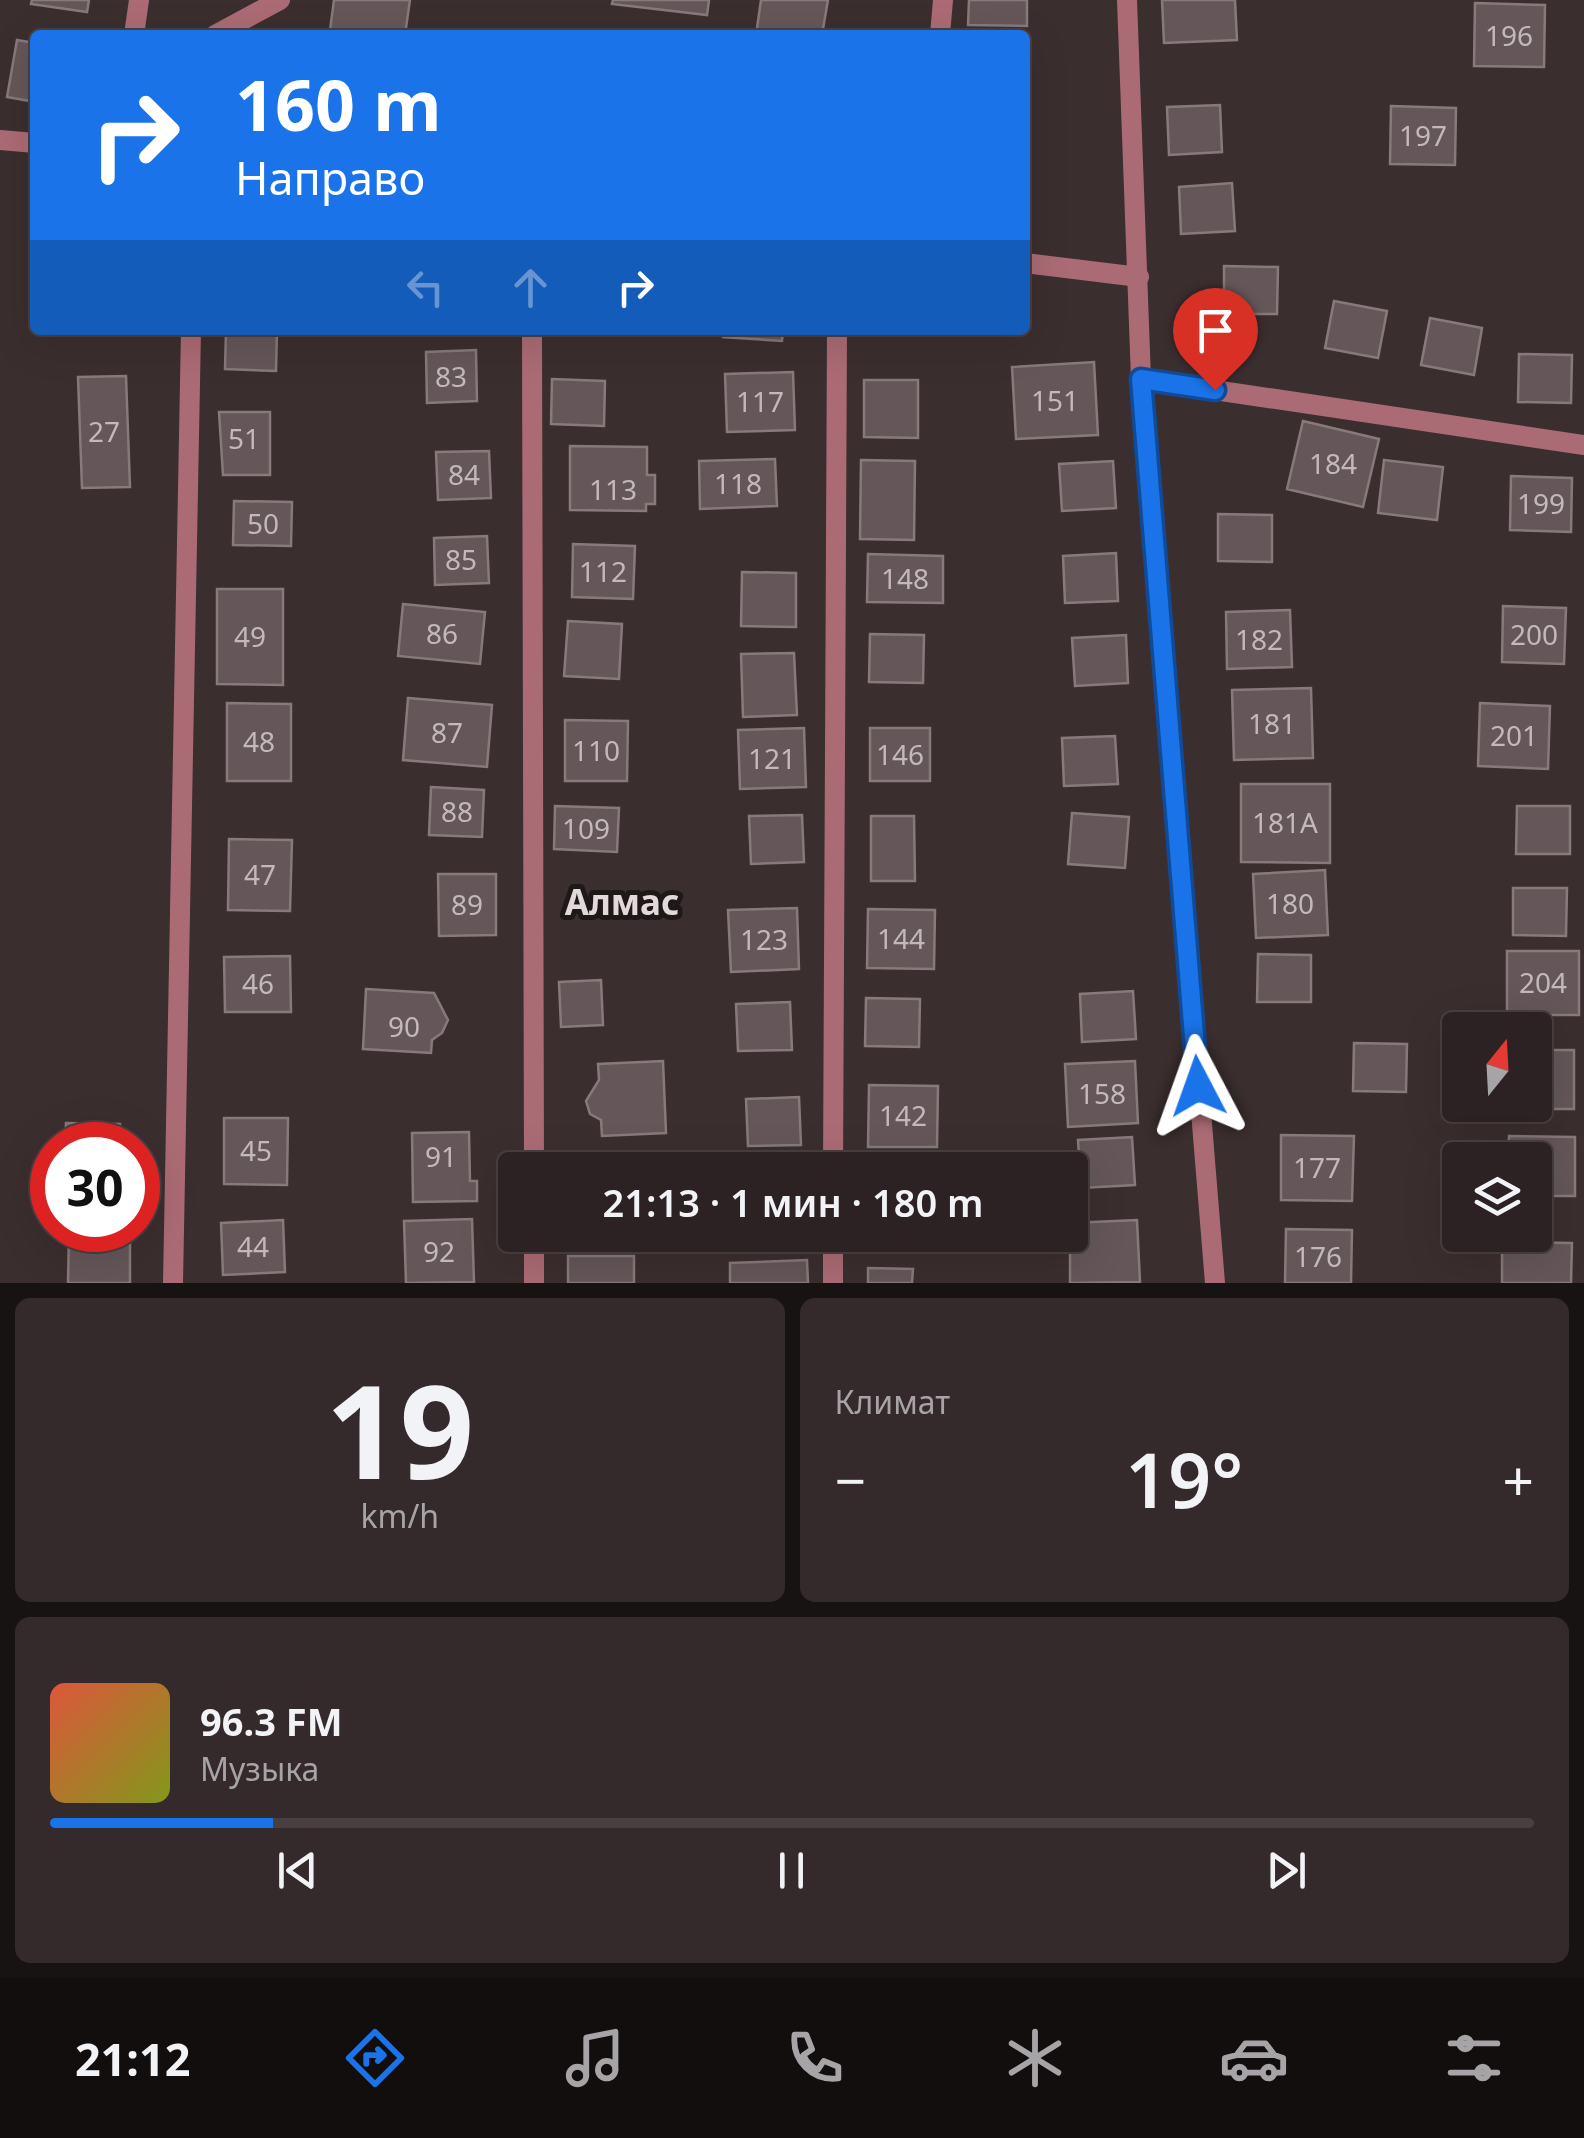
<!DOCTYPE html>
<html lang="ru">
<meta charset="utf-8">
<style>
body{margin:0;font-family:"Noto Sans",sans-serif;background:#342a2b;color:#f1f3f6;height:100vh;display:flex;flex-direction:column;font-size:38px;white-space:nowrap}
*{box-sizing:border-box;margin:0}
p{font-size:32px;color:#a6a4a6}
.icon{flex:none;width:55px;height:55px;fill:none;stroke:currentColor;stroke-width:2;stroke-linecap:round;stroke-linejoin:round}
.map{position:relative;height:1283px;overflow:hidden}
.side{display:flex;flex-direction:column;gap:15px;padding:15px;background:#181313;flex:1}
.side>*{flex:none}
.guide{position:absolute;left:30px;top:30px;width:1000px;height:305px;border-radius:10px;box-shadow:0 10px 40px #0002,0 0 0 2px #483f41;background:#1a73e8;color:#fff;overflow:hidden}
.needle{width:65px;rotate:18deg}
.fabs{position:absolute;left:1442px;top:1012px;display:grid;gap:20px}
.fabs a{display:grid;place-items:center;width:110px;height:110px;border-radius:10px;background:#2c2223;box-shadow:0 10px 40px #0002,0 0 0 2px #483f41;font-size:50px}
.speed{position:absolute;left:30px;top:1122px;display:flex;gap:20px;font-size:50px;font-weight:700;text-align:center}
.speed>*{display:grid;place-content:center;width:130px;height:130px;border-radius:50%;background:#2c2223;box-shadow:0 10px 40px #0002,0 0 0 2px #483f41;line-height:1}
.speed .limit{border:15px solid #d22;background:#fff;color:#111}
.pin{position:absolute;display:grid;place-items:center;width:85px;height:85px;color:#fff;margin:-102px -42px;border-radius:50% 50% 50% 0;rotate:-45deg;box-shadow:0 0 10px #0007}
.pin .icon{rotate:45deg}
.me{position:absolute;width:110px;margin:-55px;rotate:356deg;stroke-linejoin:round;filter:drop-shadow(0 0 8px #0008)}
.turn{display:flex;align-items:center;gap:35px;height:210px;padding:0 40px;font-size:45px}
.turn .icon{width:130px;height:130px;stroke-width:2.5}
.turn b{display:block;font-size:70px;line-height:85px}
.lanes{display:flex;align-items:center;height:95px;padding:0 40px;background:#0003;justify-content:center;gap:50px;direction:ltr}
.lanes .off{opacity:.35}
.big{font-size:75px;font-weight:600;line-height:1.1}
.side .tile{flex:1;display:flex;flex-direction:column;justify-content:center;gap:15px;min-width:0;padding:0 35px;border-radius:15px;background:#342a2b}
.side .dial{align-items:center;gap:0}
.dial b{font-size:130px;line-height:1}
.song{display:flex;align-items:center;gap:30px}
.cover{width:120px;height:120px;border-radius:15px;background:linear-gradient(135deg,hsl(10 70% 55%),hsl(70 70% 35%))}
.played{height:10px;border-radius:5px;background:linear-gradient(90deg,#1a73e8 15%,#483f41 15%)}
.keys{display:flex;justify-content:space-around;direction:ltr}
.heat{display:flex;justify-content:space-between;align-items:center;font-size:55px;direction:ltr}
.side .tiles{flex:1;display:grid;gap:15px;grid-template-columns:1fr 1fr}
.tile:last-child{grid-column:span 2}
.trip{position:absolute;left:498px;top:1152px;width:590px;height:100px;border-radius:10px;background:#2c2223;box-shadow:0 10px 40px #0002,0 0 0 2px #483f41;font-weight:600;line-height:100px;text-align:center}
.tab-bar{display:flex;height:160px;justify-content:space-around;align-items:center;background:#120e0e;color:#a6a4a6}
.tab-bar .icon{width:70px;height:70px}
.tab-bar .selected{color:#1a73e8}
.tab-bar b{font-size:45px;color:#f1f3f6}
.map>svg:first-child{display:block}
.building{fill:#655759;stroke:#88797a;stroke-width:2.5}
.lines{fill:none;stroke-linecap:round;stroke-linejoin:round}
.minor{stroke:#ab6b74;stroke-width:20}
.route-casing{stroke:#114b97;stroke-width:25}
.route{stroke:#1a73e8;stroke-width:18}
.labels{text-anchor:middle;stroke-width:10;stroke-linejoin:round;paint-order:stroke}
.number-label{font-size:28px;fill:#c3b8ba}
.neighbourhood-label{font-size:35px;font-weight:bold;fill:#e2d9da;stroke:#1e1819}
</style>
<div class="map">
<svg width="1584" height="1283" viewBox="0 0 1584 1283">
<rect width="100%" height="100%" fill="#3b2e2f"/>
<path class="building" d="M32 0H89L87 12 31 4Z
M334 0H410L405 35 330 30Z
M613 0H709L707 15 612 4Z
M761 0H828L822 35H756Z
M969 0H1027V26L968 25Z
M1162 0H1235L1237 40 1164 43Z
M1475 3 1545 5 1544 67 1474 66Z
M17 40 35 43V102L7 97Z
M1220 105 1222 152 1169 155 1167 107Z
M1391 106 1456 108 1455 165 1390 164Z
M1232 183 1235 231 1181 234 1179 187Z
M1224 266 1278 267 1277 314H1224Z
M1334 301 1387 311 1378 358 1325 348Z
M1430 318 1482 328 1474 375 1421 365Z
M226 330H277L276 371 225 369Z
M723 330H783L782 341 723 337Z
M476 350 477 401 427 403 426 352Z
M1519 354 1572 355 1571 403 1518 402Z
M1094 362 1098 435 1016 439 1012 367Z
M793 372 795 430 727 432 725 374Z
M126 376 130 487 82 488 78 377Z
M552 379 605 381 604 426 551 424Z
M864 380H918V438L864 437Z
M219 412H270V475H223Z
M1303 421 1379 439 1363 507 1287 489Z
M570 446 647 447V475H655V504H646V511L570 510Z
M489 451 491 498 438 500 436 452Z
M775 459 777 506 700 509 699 461Z
M861 460 915 461 914 540 860 539Z
M1384 460 1443 467 1437 520 1378 513Z
M1113 461 1116 508 1062 511 1059 464Z
M1511 476 1572 478 1571 532 1510 530Z
M234 501 292 502 291 546 233 545Z
M1218 514 1272 515V562L1218 561Z
M487 536 489 583 435 585 434 538Z
M573 544 635 546 633 599 572 597Z
M1116 553 1118 601 1065 603 1063 556Z
M868 554 943 556V603L867 602Z
M742 572 796 573V627L741 626Z
M217 589H283V685L217 684Z
M403 604 485 612 480 664 398 656Z
M1503 606 1566 608 1564 664 1502 662Z
M1290 610 1292 667 1227 669 1226 612Z
M568 621 622 624 619 679 564 676Z
M870 634 924 635 923 683 869 682Z
M1126 635 1128 683 1075 686 1072 638Z
M794 653 797 715 743 717 741 654Z
M1311 688 1313 758 1234 760 1232 690Z
M408 698 492 705 487 767 403 760Z
M227 703 291 704V781H227Z
M1480 703 1550 706 1548 769 1478 766Z
M565 720 628 721 627 781H565Z
M804 728 806 787 740 789 738 730Z
M870 728H930V781H870Z
M1115 736 1118 784 1064 786 1062 738Z
M1241 784H1330V863L1241 862Z
M431 787 484 790 482 837 429 835Z
M555 806 619 808 617 852 554 849Z
M1517 806H1570V854H1516Z
M1072 813 1129 817 1125 868 1068 864Z
M802 815 804 862 751 864 749 816Z
M871 816H914L915 881H871Z
M229 839 292 840 290 911 228 910Z
M1325 870 1328 935 1256 938 1253 874Z
M438 874H496V935L439 936Z
M1513 888H1567L1566 936 1513 935Z
M797 908 799 969 731 972 728 910Z
M868 909 935 910 934 969 867 968Z
M1507 951H1579V1015H1507Z
M1258 954 1311 955V1002H1257Z
M290 956 291 1012H225L224 957Z
M601 980 603 1025 561 1027 559 982Z
M366 989 434 993 448 1020 442 1033 432 1040 431 1053 363 1049Z
M1133 991 1136 1039 1082 1042 1080 994Z
M866 998 920 999 919 1047 865 1046Z
M790 1002 792 1050 738 1051 736 1004Z
M1354 1043 1407 1044 1406 1092 1353 1091Z
M1535 1050H1574V1109H1508V1105H1535Z
M663 1061 666 1133 602 1136 601 1120 590 1114 586 1101 599 1080 598 1064Z
M1135 1061 1138 1123 1068 1127 1065 1064Z
M869 1085 938 1086 937 1147H868Z
M799 1097 801 1145 748 1146 746 1099Z
M224 1118H288L287 1185 224 1184Z
M66 1123 120 1124V1145H65Z
M469 1132 470 1181H477V1201L413 1202 412 1133Z
M1281 1135 1354 1136 1352 1201 1281 1200Z
M1509 1136 1575 1137V1196H1535V1160H1508Z
M1132 1137 1135 1185 1081 1188 1078 1140Z
M472 1219 474 1282 406 1283 404 1221Z
M283 1220 285 1272 223 1275 221 1223Z
M1137 1220 1140 1282 1070 1283V1223Z
M1286 1229 1352 1230 1351 1283H1285Z
M69 1230H130V1283H68Z
M560 1235H619V1245L560 1246Z
M1502 1242 1572 1243 1571 1283H1502Z
M568 1256H634V1283H568Z
M807 1260 808 1283H730V1263Z
M868 1268 913 1269 912 1283H868Z"/>
<g class="lines">
<path class="minor" d="M1127 0 1141 379 1215 1283
M134 35 139 0
M215 35 280 0
M940 35 943 0
M0 140 35 143
M1025 263 1139 277
M532 330 534 1170
M1141 379 1584 445
M833 1170 837 330
M534 1235V1283
M173 1283 191 330
M833 1283V1235"/>
</g>
<g class="lines">
<g class="route-casing">
<path id="route" d="M1198 1086 1141 379 1215 390"/>
</g>
<use href="#route" class="route"/>
</g>
<g class="labels">
<g class="number-label">
<text x="1509" y="46">196</text>
<text x="1423" y="146">197</text>
<text x="451" y="387">83</text>
<text x="1055" y="411">151</text>
<text x="760" y="412">117</text>
<text x="104" y="442">27</text>
<text x="244" y="449">51</text>
<text x="1333" y="474">184</text>
<text x="464" y="485">84</text>
<text x="738" y="494">118</text>
<text x="613" y="500">113</text>
<text x="1541" y="514">199</text>
<text x="263" y="534">50</text>
<text x="461" y="570">85</text>
<text x="603" y="582">112</text>
<text x="905" y="589">148</text>
<text x="442" y="644">86</text>
<text x="1534" y="645">200</text>
<text x="250" y="647">49</text>
<text x="1259" y="650">182</text>
<text x="1272" y="734">181</text>
<text x="447" y="743">87</text>
<text x="1514" y="746">201</text>
<text x="259" y="752">48</text>
<text x="596" y="761">110</text>
<text x="900" y="765">146</text>
<text x="772" y="769">121</text>
<text x="457" y="822">88</text>
<text x="1285" y="833">181А</text>
<text x="586" y="839">109</text>
<text x="260" y="885">47</text>
<text x="1290" y="914">180</text>
<text x="467" y="915">89</text>
<text x="901" y="949">144</text>
<text x="764" y="950">123</text>
<text x="1543" y="993">204</text>
<text x="258" y="994">46</text>
<text x="404" y="1037">90</text>
<text x="1102" y="1104">158</text>
<text x="903" y="1126">142</text>
<text x="256" y="1161">45</text>
<text x="441" y="1167">91</text>
<text x="1317" y="1178">177</text>
<text x="253" y="1257">44</text>
<text x="439" y="1262">92</text>
<text x="1318" y="1267">176</text>
</g>
<g class="neighbourhood-label">
<text x="622" y="915">Алмас</text>
</g>
</g>
</svg>
<div class="fabs">
<a><svg class="needle" viewBox="-14 -14 28 28"><path d="M0-13l5 13h-10z" fill="#e53935"/><path d="M0 13l5-13h-10z" fill="#a6a4a6"/></svg></a>
<a><svg class="icon" aria-label="layers" viewBox="0 0 24 24"><path d="M12 4l9 5-9 5-9-5zM3 14l9 5 9-5"/></svg></a>
</div>
<div class="speed"><div class="limit">30</div></div>
<div class="pin" style="left:1215px;top:390px;background:#d93025"><svg class="icon" aria-label="arrive" viewBox="0 0 24 24"><path d="M6 21V4h12l-3 4 3 4H6"/></svg></div>
<svg class="me" style="left:1198px;top:1086px" viewBox="-20 -20 40 40"><path d="M0-17L14 15 0 8-14 15z" fill="#1a73e8" stroke="#fff" stroke-width="4"/></svg>
<div class="trip">21:13 · 1 мин · 180 m</div>
<div class="guide">
<div class="turn"><svg class="icon" aria-label="right" viewBox="0 0 24 24"><path d="M7 20v-9h11M14 6l5 5-5 5"/></svg><div><b>160 m</b>Направо</div></div>
<div class="lanes"><svg class="icon off" aria-label="left" viewBox="0 0 24 24"><path d="M17 20v-9H6M10 6l-5 5 5 5"/></svg><svg class="icon off" aria-label="ahead" viewBox="0 0 24 24"><path d="M12 20V5M6 11l6-6 6 6"/></svg><svg class="icon" aria-label="right" viewBox="0 0 24 24"><path d="M7 20v-9h11M14 6l5 5-5 5"/></svg></div>
</div>
</div>
<section class="side">
<div class="tiles">
<div class="tile dial"><b>19</b><p>km/h</p></div>
<div class="tile"><p>Климат</p>
<div class="heat"><a>−</a><b class="big">19°</b><a>+</a></div>
</div>
<div class="tile">
<div class="song"><i class="cover"></i><div><b>96.3 FM</b><p>Музыка</p></div></div>
<div class="played"></div>
<div class="keys"><svg class="icon" aria-label="previous" viewBox="0 0 24 24"><path d="M18 5L8 12l10 7zM5 5v14"/></svg><svg class="icon" aria-label="pause" viewBox="0 0 24 24"><path d="M8 5v14M16 5v14"/></svg><svg class="icon" aria-label="next" viewBox="0 0 24 24"><path d="M6 5l10 7-10 7zM19 5v14"/></svg></div>
</div>
</div>
</section>
<nav class="tab-bar">
<b>21:12</b>
<svg class="icon selected" aria-label="directions" viewBox="0 0 24 24"><path d="M12 3l9 9-9 9-9-9zM9 14v-3h6M13 9l2 2-2 2"/></svg>
<svg class="icon" aria-label="music" viewBox="0 0 24 24"><path d="M9 18V5l10-2v13"/><circle cx="6" cy="18" r="3"/><circle cx="16" cy="16" r="3"/></svg>
<svg class="icon" aria-label="phone" viewBox="0 0 24 24"><path d="M5 4h4l2 5-3 2q2 4 5 5l2-3 5 2v4C11 20 4 13 5 4z"/></svg>
<svg class="icon" aria-label="climate" viewBox="0 0 24 24"><path d="M12 3v18M4 7l16 10M4 17L20 7"/></svg>
<svg class="icon" aria-label="car" viewBox="0 0 24 24"><path d="M5 17H2v-5l4-1 3-4h7l3 4 3 1v5h-3M9 17h6M6 11h13"/><circle cx="7" cy="17" r="2"/><circle cx="17" cy="17" r="2"/></svg>
<svg class="icon" aria-label="filters" viewBox="0 0 24 24"><path d="M4 7h16M4 17h16"/><circle cx="9" cy="7" r="2"/><circle cx="15" cy="17" r="2"/></svg>
</nav>
